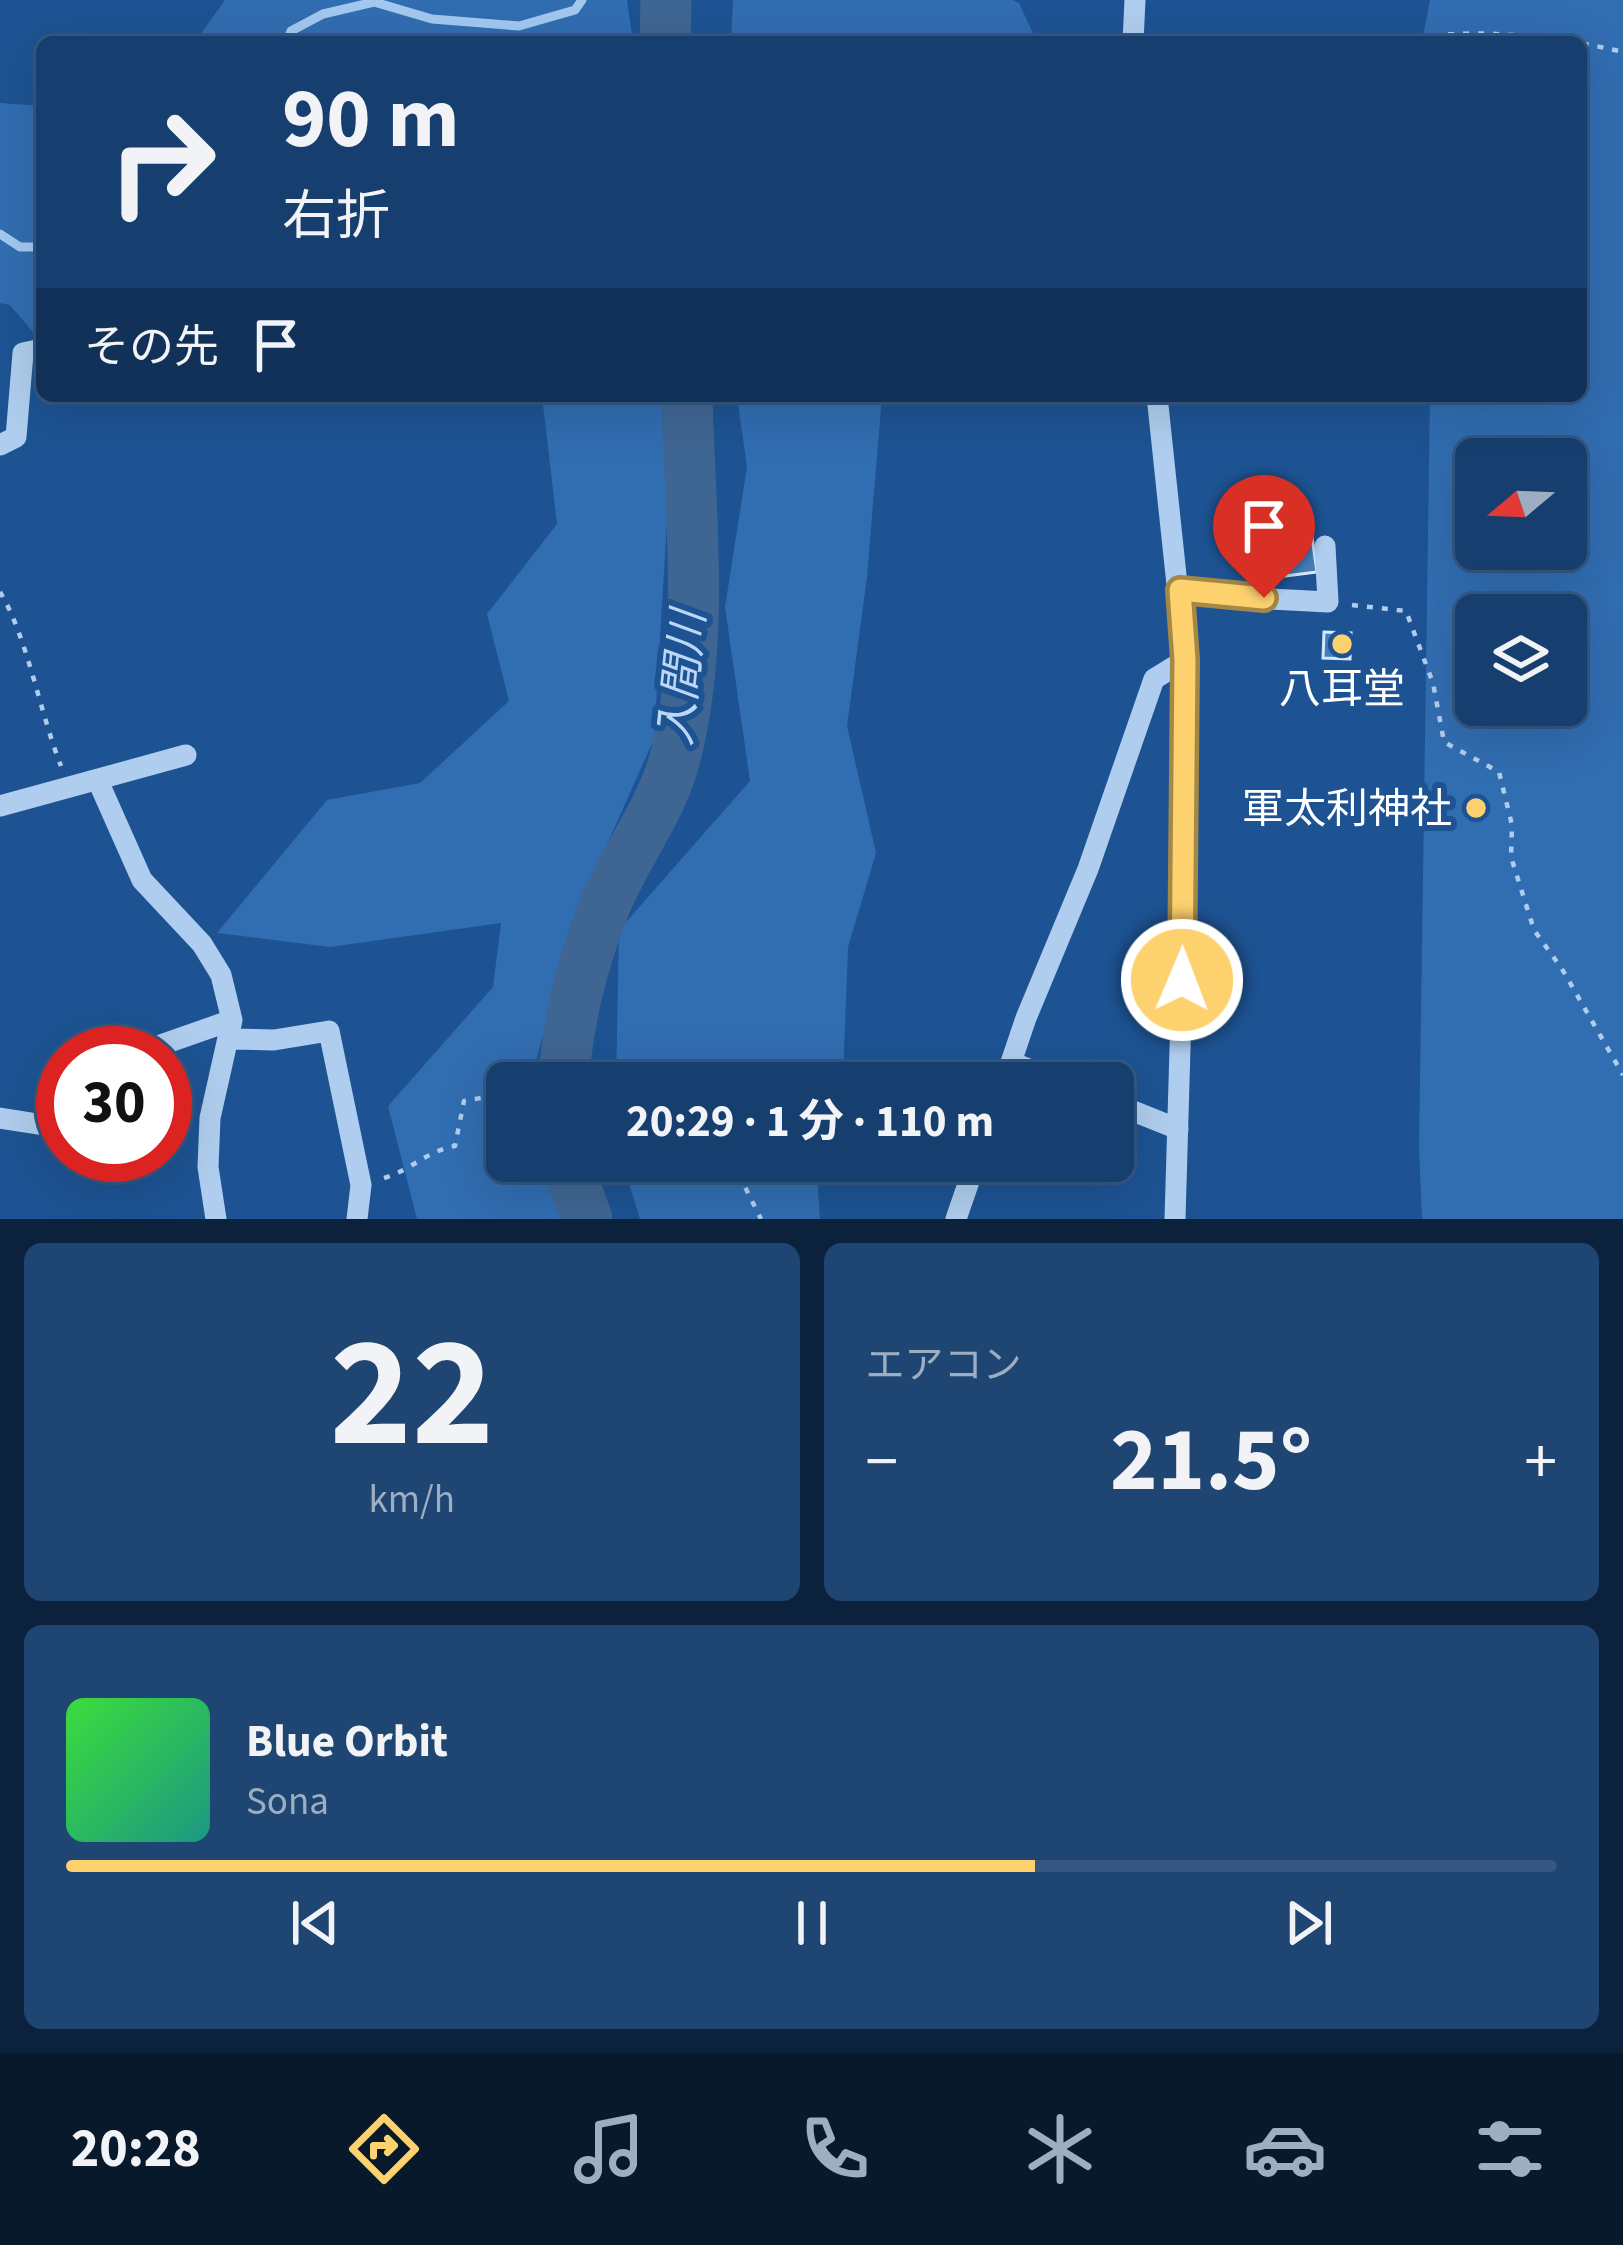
<!DOCTYPE html>
<html lang="ja">
<meta charset="utf-8">
<style>
body{margin:0;font-family:"Source Sans 3","Noto Sans JP",sans-serif;background:#1f4573;color:#f1f3f6;height:100vh;display:flex;flex-direction:column;font-size:45px;white-space:nowrap}
*{box-sizing:border-box;margin:0}
p{font-size:39px;color:#9eaec2}
.icon{flex:none;width:66px;height:66px;fill:none;stroke:currentColor;stroke-width:2;stroke-linecap:round;stroke-linejoin:round}
.map{position:relative;height:1219px;overflow:hidden}
.side{display:flex;flex-direction:column;gap:24px;padding:24px;background:#0c223c;flex:1}
.side>*{flex:none}
.guide{position:absolute;left:36px;top:36px;width:1551px;height:366px;border-radius:18px;box-shadow:0 12px 48px #0002,0 0 0 3px #355781;background:#163e6e;color:#f1f3f6;overflow:hidden}
.needle{width:78px;rotate:251deg}
.controls{position:absolute;left:1455px;top:438px;display:grid;gap:24px}
.controls a{display:grid;place-items:center;width:132px;height:132px;border-radius:18px;background:#163e6e;box-shadow:0 12px 48px #0002,0 0 0 3px #355781;font-size:60px}
.speed{position:absolute;left:36px;top:1026px;display:flex;gap:24px;font-size:60px;font-weight:700;text-align:center}
.speed>*{display:grid;place-content:center;width:156px;height:156px;border-radius:50%;background:#163e6e;box-shadow:0 12px 48px #0002,0 0 0 3px #355781;line-height:1}
.speed .limit{border:18px solid #d22;background:#fff;color:#111}
.pin{position:absolute;display:grid;place-items:center;width:102px;height:102px;color:#fff;margin:-123px -51px;border-radius:50% 50% 50% 0;rotate:-45deg;box-shadow:0 0 12px #0007}
.pin .icon{rotate:45deg}
.me{position:absolute;width:132px;margin:-66px;rotate:1deg;stroke-linejoin:round;filter:drop-shadow(0 0 9px #0008)}
.turn{display:flex;align-items:center;gap:42px;height:252px;padding:0 48px;font-size:54px}
.turn .icon{width:156px;height:156px;stroke-width:2.5}
.turn b{display:block;font-size:84px;line-height:102px}
.then{display:flex;align-items:center;height:114px;padding:0 48px;background:#0003;gap:24px;font-size:45px}
.big{font-size:90px;font-weight:700;line-height:1.1}
.side .widget{flex:1;display:flex;flex-direction:column;justify-content:center;gap:18px;min-width:0;padding:0 42px;border-radius:18px;background:#1f4573}
.side .dial{align-items:center;gap:0}
.dial b{font-size:156px;line-height:1}
.song{display:flex;align-items:center;gap:36px}
.cover{width:144px;height:144px;border-radius:18px;background:linear-gradient(135deg,hsl(120 70% 55%),hsl(170 70% 35%))}
.played{height:12px;border-radius:6px;background:linear-gradient(90deg,#fdd16e 65%,#355781 65%)}
.keys{display:flex;justify-content:space-around;direction:ltr}
.heat{display:flex;justify-content:space-between;align-items:center;font-size:66px;direction:ltr}
.side .tiles{flex:1;display:grid;gap:24px;grid-template-columns:1fr 1fr}
.widget:last-child{grid-column:span 2}
.trip{position:absolute;left:486px;top:1062px;width:648px;height:120px;border-radius:18px;background:#163e6e;box-shadow:0 12px 48px #0002,0 0 0 3px #355781;font-weight:700;line-height:120px;text-align:center}
.dock{display:flex;height:192px;justify-content:space-around;align-items:center;background:#09192c;color:#9eaec2}
.dock .icon{width:84px;height:84px}
.dock .active{color:#fdd16e}
.dock b{font-size:54px;color:#f1f3f6}
.map>svg:first-child{display:block}
.green{fill:#316db1;fill-rule:evenodd}
.lines{fill:none;stroke-linecap:round;stroke-linejoin:round}
.stream{stroke:#a2c8f0;stroke-width:9}
.river{stroke:#3f6693;stroke-width:51}
.building{fill:#467cba;stroke:#d5e7fa;stroke-width:3}
.path{stroke:#afcdee;stroke-width:4.5;stroke-dasharray:6 9;stroke-linecap:butt}
.minor{stroke:#afcdee;stroke-width:21}
.route-casing{stroke:#a48848;stroke-width:30}
.route{stroke:#fdd16e;stroke-width:21}
.poi-dot{fill:#fdd16e;stroke:#1d5393;stroke-width:4.5}
.labels{text-anchor:middle;stroke-width:12;stroke-linejoin:round;paint-order:stroke}
.poi-label{font-size:42px;fill:#fff;stroke:#1d5393}
.water-label{font-size:45px;font-style:italic;fill:#bbd7f5;stroke:#1d5393}
</style>
<div class="map">
<svg width="1623" height="1219" viewBox="0 0 1623 1219">
<rect width="100%" height="100%" fill="#1d5393"/>
<path class="green" d="M225 0H627L633 42H195Z
M733 0H1013L1019 3 1037 42H731Z
M1430 0H1623V1219H1422L1419 1148 1430 396H1581V42H1422ZM1566 459V549H1476V459ZM1476 615H1566V705H1476Z
M0 103 42 106V335L37 337 10 305 0 303Z
M542 396H665L670 471 654 739 593 876 561 970 534 1068 537 1083H507V1161H552L563 1219H417L388 1106 493 987 501 923 330 947 217 933 327 800 420 783 509 701 487 614 557 524Z
M737 396H882L867 577 847 726 876 853 848 947 843 1077 838 1083H616L619 930 750 781 725 607 747 467Z
M622 1161H816L820 1219H640Z"/>
<g class="lines">
<path class="stream" d="M287 42 291 31 323 14 374 2 432 19 519 26 575 10 582 0
M0 234 20 247H42"/>
<path class="river" d="M665 42 666 0
M564 1083C566 1028 582 964 602 913 622 859 663 810 676 754 705 639 690 513 687 396
M566 1161 587 1219"/>
</g>
<path class="building" d="M1285 511 1288 533 1311 530 1317 572 1253 580 1251 563 1234 565 1228 518Z
M1324 632 1351 633 1350 659 1323 658Z"/>
<g class="lines">
<path class="path" d="M1404 42C1460 24 1566 38 1623 52
M0 592C27 636 40 713 61 766
M1352 605 1406 611 1433 683 1444 742 1499 772 1512 825 1511 857 1534 930 1562 969 1623 1075
M732 1161 761 1219
M384 1178C413 1169 427 1151 455 1146L464 1101 481 1098 494 1118 507 1119"/>
<path class="minor" d="M1133 42 1135 0
M1157 396 1185 660 1182 980 1175 1219
M0 445 16 437 23 353 42 349
M1180 590 1216 596 1328 602 1325 546
M98 781 142 880 202 944 221 975 232 1020 210 1118 208 1167 216 1219
M0 806 186 755
M228 1039 274 1040 329 1031 361 1185 357 1219
M138 1053 232 1020
M1011 1062 1064 1083
M1004 1083 1026 1018 1088 869 1154 679 1185 660
M1113 1103 1178 1129
M0 1118 63 1128
M956 1219 976 1161"/>
</g>
<g class="lines">
<g class="route-casing">
<path id="route" d="M1182 980 1185 660 1180 590 1264 598"/>
</g>
<use href="#route" class="route"/>
</g>
<g class="poi-dot">
<circle cx="1342" cy="644" r="12"/>
<circle cx="1476" cy="808" r="12"/>
</g>
<g class="labels">
<g class="poi-label">
<text x="1342" y="703">八耳堂</text>
<text x="1452" y="823" text-anchor="end">軍太利神社</text>
</g>
<g class="water-label">
<text transform="translate(681 678) rotate(-84)" y="16">入間川</text>
</g>
</g>
</svg>
<div class="controls">
<a><svg class="needle" viewBox="-14 -14 28 28"><path d="M0-13l5 13h-10z" fill="#e53935"/><path d="M0 13l5-13h-10z" fill="#9eaec2"/></svg></a>
<a><svg class="icon" aria-label="layers" viewBox="0 0 24 24"><path d="M12 4l9 5-9 5-9-5zM3 14l9 5 9-5"/></svg></a>
</div>
<div class="speed"><div class="limit">30</div></div>
<div class="pin" style="left:1264px;top:598px;background:#d93025"><svg class="icon" aria-label="arrive" viewBox="0 0 24 24"><path d="M6 21V4h12l-3 4 3 4H6"/></svg></div>
<svg class="me" style="left:1182px;top:980px" viewBox="-20 -20 40 40"><circle r="17" fill="#fdd16e" stroke="#fff" stroke-width="3"/><path d="M0-11L8 9 0 5-8 9z" fill="#fff"/></svg>
<div class="trip">20:29 · 1 分 · 110 m</div>
<div class="guide">
<div class="turn"><svg class="icon" aria-label="right" viewBox="0 0 24 24"><path d="M7 20v-9h11M14 6l5 5-5 5"/></svg><div><b>90 m</b>右折</div></div>
<div class="then">その先<svg class="icon" aria-label="arrive" viewBox="0 0 24 24"><path d="M6 21V4h12l-3 4 3 4H6"/></svg></div>
</div>
</div>
<section class="side">
<div class="tiles">
<div class="widget dial"><b>22</b><p>km/h</p></div>
<div class="widget"><p>エアコン</p>
<div class="heat"><a>−</a><b class="big">21.5°</b><a>+</a></div>
</div>
<div class="widget">
<div class="song"><i class="cover"></i><div><b>Blue Orbit</b><p>Sona</p></div></div>
<div class="played"></div>
<div class="keys"><svg class="icon" aria-label="previous" viewBox="0 0 24 24"><path d="M18 5L8 12l10 7zM5 5v14"/></svg><svg class="icon" aria-label="pause" viewBox="0 0 24 24"><path d="M8 5v14M16 5v14"/></svg><svg class="icon" aria-label="next" viewBox="0 0 24 24"><path d="M6 5l10 7-10 7zM19 5v14"/></svg></div>
</div>
</div>
</section>
<nav class="dock">
<b>20:28</b>
<svg class="icon active" aria-label="directions" viewBox="0 0 24 24"><path d="M12 3l9 9-9 9-9-9zM9 14v-3h6M13 9l2 2-2 2"/></svg>
<svg class="icon" aria-label="music" viewBox="0 0 24 24"><path d="M9 18V5l10-2v13"/><circle cx="6" cy="18" r="3"/><circle cx="16" cy="16" r="3"/></svg>
<svg class="icon" aria-label="phone" viewBox="0 0 24 24"><path d="M5 4h4l2 5-3 2q2 4 5 5l2-3 5 2v4C11 20 4 13 5 4z"/></svg>
<svg class="icon" aria-label="climate" viewBox="0 0 24 24"><path d="M12 3v18M4 7l16 10M4 17L20 7"/></svg>
<svg class="icon" aria-label="car" viewBox="0 0 24 24"><path d="M5 17H2v-5l4-1 3-4h7l3 4 3 1v5h-3M9 17h6M6 11h13"/><circle cx="7" cy="17" r="2"/><circle cx="17" cy="17" r="2"/></svg>
<svg class="icon" aria-label="filters" viewBox="0 0 24 24"><path d="M4 7h16M4 17h16"/><circle cx="9" cy="7" r="2"/><circle cx="15" cy="17" r="2"/></svg>
</nav>
